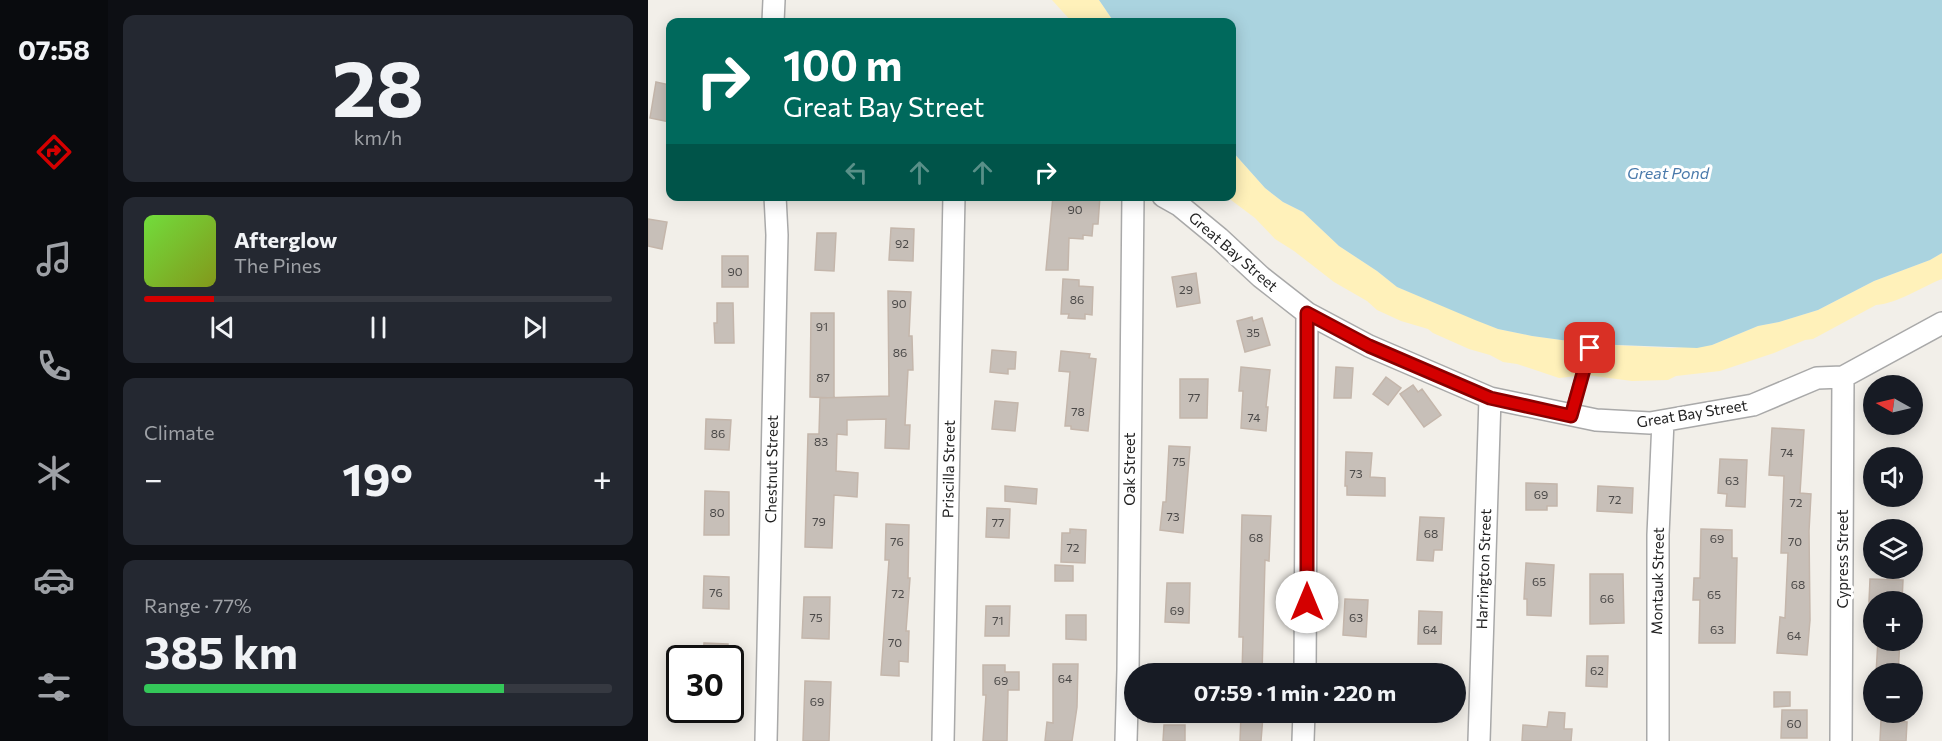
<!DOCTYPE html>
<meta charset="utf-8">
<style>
body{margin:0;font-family:Commissioner,sans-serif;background:#242831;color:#f1f3f6;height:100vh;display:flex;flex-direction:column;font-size:22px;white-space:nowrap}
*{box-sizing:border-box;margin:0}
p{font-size:20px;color:#9ea1a6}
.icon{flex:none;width:33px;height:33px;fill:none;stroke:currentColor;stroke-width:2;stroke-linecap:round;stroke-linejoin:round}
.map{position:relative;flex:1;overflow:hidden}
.drawer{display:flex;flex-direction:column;gap:15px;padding:15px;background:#0d0f14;width:540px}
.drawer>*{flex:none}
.guide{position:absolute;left:18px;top:18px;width:570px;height:183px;border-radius:12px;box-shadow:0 3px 15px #0003;background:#00695c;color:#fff;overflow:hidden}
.needle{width:39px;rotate:278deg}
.fabs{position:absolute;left:1215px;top:375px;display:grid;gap:12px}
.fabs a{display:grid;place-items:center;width:60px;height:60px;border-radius:50%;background:#171b24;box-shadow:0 3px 15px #0003;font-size:30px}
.speed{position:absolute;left:18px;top:645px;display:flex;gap:12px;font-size:30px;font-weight:700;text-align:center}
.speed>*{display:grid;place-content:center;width:78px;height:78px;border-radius:50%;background:#171b24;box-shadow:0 3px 15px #0003;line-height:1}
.speed .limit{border:3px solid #111;border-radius:9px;background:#fff;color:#111}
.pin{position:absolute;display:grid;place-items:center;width:51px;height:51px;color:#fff;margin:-26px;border-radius:12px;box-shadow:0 3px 9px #0006}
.me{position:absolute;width:66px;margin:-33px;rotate:0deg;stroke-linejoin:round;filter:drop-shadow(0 0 4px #0008)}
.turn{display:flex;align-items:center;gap:21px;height:126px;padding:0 18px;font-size:27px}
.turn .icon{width:78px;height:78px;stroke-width:2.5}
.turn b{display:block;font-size:42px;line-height:51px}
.lanes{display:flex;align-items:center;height:57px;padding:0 18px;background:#0003;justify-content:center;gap:30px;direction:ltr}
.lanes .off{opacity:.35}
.big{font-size:45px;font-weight:700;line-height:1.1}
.drawer .tile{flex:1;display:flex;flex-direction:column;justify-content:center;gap:9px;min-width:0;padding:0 21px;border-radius:12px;background:#242831}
.drawer .dial{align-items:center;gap:0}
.dial b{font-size:78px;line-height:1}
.song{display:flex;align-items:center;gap:18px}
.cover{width:72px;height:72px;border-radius:9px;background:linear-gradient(135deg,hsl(100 70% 55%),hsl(70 70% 35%))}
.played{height:6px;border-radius:3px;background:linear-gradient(90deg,#d40000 15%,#363941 15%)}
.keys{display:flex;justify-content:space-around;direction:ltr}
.heat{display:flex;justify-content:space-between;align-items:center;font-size:33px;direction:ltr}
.charge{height:9px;border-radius:4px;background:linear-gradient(90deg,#34c759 77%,#363941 0)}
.trip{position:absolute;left:476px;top:663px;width:342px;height:60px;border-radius:30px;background:#171b24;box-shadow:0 3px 15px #0003;font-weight:700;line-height:60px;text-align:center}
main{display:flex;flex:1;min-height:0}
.menu{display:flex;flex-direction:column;width:108px;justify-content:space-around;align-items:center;background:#090b0e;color:#9ea1a6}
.menu .icon{width:42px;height:42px}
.menu .current{color:#d40000}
.menu b{font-size:27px;color:#f1f3f6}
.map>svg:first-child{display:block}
.sand{fill:#fff1ba}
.water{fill:#aad3df}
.building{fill:#c7bfb8;stroke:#c4b6ab;stroke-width:1.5}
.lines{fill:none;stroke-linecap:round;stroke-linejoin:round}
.service-casing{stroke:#a9a9a9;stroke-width:14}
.minor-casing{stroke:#a9a9a9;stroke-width:24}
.service{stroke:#fff;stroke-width:10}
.minor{stroke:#fff;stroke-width:21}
.route-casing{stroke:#8a0000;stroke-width:15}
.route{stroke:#d40000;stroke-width:10}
.labels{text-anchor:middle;stroke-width:6;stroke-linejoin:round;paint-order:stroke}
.number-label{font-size:12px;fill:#4b4948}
.street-label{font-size:15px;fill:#222;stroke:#fff}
.water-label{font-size:16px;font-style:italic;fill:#4a7aab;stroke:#fff}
</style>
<main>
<nav class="menu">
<b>07:58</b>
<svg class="icon current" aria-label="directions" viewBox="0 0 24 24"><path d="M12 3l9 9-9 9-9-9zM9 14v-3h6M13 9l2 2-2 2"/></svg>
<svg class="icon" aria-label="music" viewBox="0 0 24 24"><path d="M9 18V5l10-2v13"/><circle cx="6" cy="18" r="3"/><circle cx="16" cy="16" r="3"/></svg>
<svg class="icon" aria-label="phone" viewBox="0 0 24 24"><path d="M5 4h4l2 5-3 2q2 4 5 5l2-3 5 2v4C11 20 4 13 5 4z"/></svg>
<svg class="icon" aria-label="climate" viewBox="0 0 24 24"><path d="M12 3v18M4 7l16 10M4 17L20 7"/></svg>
<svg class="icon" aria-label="car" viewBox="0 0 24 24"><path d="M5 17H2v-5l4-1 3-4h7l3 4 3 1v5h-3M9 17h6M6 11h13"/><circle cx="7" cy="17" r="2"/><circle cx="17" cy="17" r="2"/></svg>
<svg class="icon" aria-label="filters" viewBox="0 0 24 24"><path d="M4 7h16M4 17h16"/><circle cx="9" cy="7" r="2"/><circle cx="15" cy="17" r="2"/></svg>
</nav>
<section class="drawer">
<div class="tile dial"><b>28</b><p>km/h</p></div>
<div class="tile">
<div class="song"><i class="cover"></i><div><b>Afterglow</b><p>The Pines</p></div></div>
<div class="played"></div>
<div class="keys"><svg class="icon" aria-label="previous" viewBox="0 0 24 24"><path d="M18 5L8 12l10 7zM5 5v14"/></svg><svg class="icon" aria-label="pause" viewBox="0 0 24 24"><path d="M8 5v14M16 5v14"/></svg><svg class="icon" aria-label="next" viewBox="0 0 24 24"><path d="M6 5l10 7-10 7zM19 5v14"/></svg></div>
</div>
<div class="tile"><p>Climate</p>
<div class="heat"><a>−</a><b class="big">19°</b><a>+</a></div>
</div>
<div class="tile"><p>Range · 77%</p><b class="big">385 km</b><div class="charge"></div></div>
</section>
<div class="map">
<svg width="1294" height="741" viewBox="0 0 1294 741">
<rect width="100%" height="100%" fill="#f2efe9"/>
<path class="sand" d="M404 0H451L466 22H424Z
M584 151 617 188 635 202 655 212 691 246 729 271 749 287 850 329 884 336 943 344 1024 348 1064 345 1110 326 1131 322 1170 310 1226 281 1282 260 1294 253V279C1273 287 1251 303 1228 305L1165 339 1157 340 1126 353 1072 371 1028 376 1020 380 984 381 938 375 911 378 869 364 855 362 842 355 821 349 785 333 780 329 753 321 729 310 719 301 686 282 646 251 627 239 607 218 579 197 584 196Z"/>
<path class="water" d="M451 0H1294V253L1282 260 1226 281 1170 310 1131 322 1110 326 1064 345 1049 348 943 344 884 336 850 329 827 320 749 287 729 271 691 246 655 212 635 202 617 188 584 151V22H466Z"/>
<path class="building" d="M8 82 22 85V122L2 118Z
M405 196H452L450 224H445L444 236 435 235V239L421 238 420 270H398Z
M0 219 19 222 14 249 0 246Z
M243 228 266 229 265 261 241 260Z
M169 233H188L186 271 167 270Z
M74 256H100V287H74Z
M548 273 552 303 529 307 524 277Z
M415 279 431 280V286L445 287 444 315 437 314V319L420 318 421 314H413Z
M240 291 263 292 261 336H264L265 370H260L257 425H262L261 449 237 448 238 419 199 420V435L189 434 188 471 210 473 209 497 186 495 184 548 157 547 160 434H171L172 398 241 396Z
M69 303H85L86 343H67L66 323H69Z
M163 313H186V398L162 397Z
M604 317 605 321 614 318 622 345 597 352 589 321Z
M344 350 368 352 367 369H360V374L342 372Z
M413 351 442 354 441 358 448 359 440 431 423 429V426H417L422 372 411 371Z
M593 367 622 370 618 407H620L618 431 593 428 595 391H591Z
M688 367 705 368 703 398H686Z
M738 377 753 388 740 405 725 394Z
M532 379H560L559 418H532Z
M765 385 770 392 774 389 793 415 776 427 752 394Z
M347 401 370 403 367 431 344 429Z
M58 419 83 420 81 450 57 449Z
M1124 428 1156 430 1152 493 1163 494 1161 531 1162 620 1159 655 1129 653 1132 617 1137 618 1140 553H1133L1136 476 1121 475Z
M521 446 542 447 535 533 512 530 515 502H518Z
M698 452 724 453 722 477 737 478V496L699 495V486H697Z
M1072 459 1099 460 1097 507 1078 506 1079 494 1070 493Z
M878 483 909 484V506H899V510H878Z
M357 486 389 489 388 504 357 501Z
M950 486 985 488 984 513 949 511Z
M57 491 81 492V535H56Z
M339 508 362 509 361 538 338 537Z
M594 515 623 516 621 561 617 560 614 674H594L595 637H591Z
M772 517 796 518 794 550H786L785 561 769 560Z
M238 524 261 525 260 578H262L258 631H261L260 662 251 661V676L233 675 241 560H237Z
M422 529 438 530 437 563 413 562 414 533H422Z
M1053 529 1084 530V558H1089L1087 643H1051L1052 600H1045L1046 578H1052Z
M878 563 906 565 903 616 879 615V599H876Z
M407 565 425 566V581H407Z
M942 574H975L976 623 942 624Z
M56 576 81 577V609L55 608Z
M1222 579 1255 580 1254 602H1221Z
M519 583H542L541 623 517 622Z
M156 597H182L181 639 154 638Z
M697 599 720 600 718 637 695 635Z
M338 606H362L361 636H337Z
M771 611 794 612 793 644H770Z
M418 615H438V640L418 639Z
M1230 640H1252L1250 674H1228Z
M56 643 80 644V658H55Z
M939 656H960L959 687 938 686Z
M405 664H430L429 707 424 741H397L399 722 405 723Z
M335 665H357V672H371V690H360L359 741H335L338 695H335Z
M157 681 183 682 181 741H155Z
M1126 692H1142V706L1126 707Z
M1134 710H1159V738H1133Z
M901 712 917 713 916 729H924L923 741H874L875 725 899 727Z
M593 714 615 716 613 741H592Z
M1233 720 1259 722 1258 741H1232Z
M516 725H537V741H515Z"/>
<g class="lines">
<g class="service-casing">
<path id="service" d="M923 415 942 348"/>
</g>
<g class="minor-casing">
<path id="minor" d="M125 22 126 0
M515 196 531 205 571 238 613 277 659 313 721 346 842 398 948 420 1002 423 1105 405 1169 378 1195 377 1294 323
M657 674 659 313
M118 741 129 235 127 196
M295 741 306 196
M478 741 480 670 485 196
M655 741 656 712
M831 741 842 398
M1010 741V535L1015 421
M1193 741 1195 377"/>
</g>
<use href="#service" class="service"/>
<use href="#minor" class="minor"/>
</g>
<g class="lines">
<g class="route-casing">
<path id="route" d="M659 602V313L721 346 842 398 923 416 942 348"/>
</g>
<use href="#route" class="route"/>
</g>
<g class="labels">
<g class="number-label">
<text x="427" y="214">90</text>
<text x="254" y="248">92</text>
<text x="87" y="276">90</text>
<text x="538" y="294">29</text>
<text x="429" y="304">86</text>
<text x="251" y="308">90</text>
<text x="174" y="331">91</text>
<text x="605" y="337">35</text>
<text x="252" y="357">86</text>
<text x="175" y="382">87</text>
<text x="546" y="402">77</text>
<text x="430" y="416">78</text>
<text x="606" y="422">74</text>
<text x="70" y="438">86</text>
<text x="173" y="446">83</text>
<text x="1139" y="457">74</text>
<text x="531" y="466">75</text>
<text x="708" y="478">73</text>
<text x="1084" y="485">63</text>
<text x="893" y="499">69</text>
<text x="967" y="504">72</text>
<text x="1148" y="507">72</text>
<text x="69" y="517">80</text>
<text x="525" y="521">73</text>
<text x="171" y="526">79</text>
<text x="350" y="527">77</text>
<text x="783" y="538">68</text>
<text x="608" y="542">68</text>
<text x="1069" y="543">69</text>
<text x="249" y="546">76</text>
<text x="1147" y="546">70</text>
<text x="425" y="552">72</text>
<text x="891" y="586">65</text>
<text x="1150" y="589">68</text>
<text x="68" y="597">76</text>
<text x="250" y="598">72</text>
<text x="1066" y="599">65</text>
<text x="959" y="603">66</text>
<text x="529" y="615">69</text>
<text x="168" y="622">75</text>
<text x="708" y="622">63</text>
<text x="350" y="625">71</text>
<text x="782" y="634">64</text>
<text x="1069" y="634">63</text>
<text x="1146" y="640">64</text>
<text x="247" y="647">70</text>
<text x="949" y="675">62</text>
<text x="417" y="683">64</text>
<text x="353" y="685">69</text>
<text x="169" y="706">69</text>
<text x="1146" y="728">60</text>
</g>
<g class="street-label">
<text transform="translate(585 252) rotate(41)" y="5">Great Bay Street</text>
<text transform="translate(1044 414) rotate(-9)" y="5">Great Bay Street</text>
<text transform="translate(124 469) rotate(-89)" y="5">Chestnut Street</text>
<text transform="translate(301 469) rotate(-89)" y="5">Priscilla Street</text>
<text transform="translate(482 469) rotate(-90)" y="5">Oak Street</text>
<text transform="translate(1195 559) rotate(-90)" y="5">Cypress Street</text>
<text transform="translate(836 569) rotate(-88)" y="5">Harrington Street</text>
<text transform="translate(1010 581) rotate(-89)" y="5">Montauk Street</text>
</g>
<g class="water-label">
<text x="1020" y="179">Great Pond</text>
</g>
</g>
</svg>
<div class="fabs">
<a><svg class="needle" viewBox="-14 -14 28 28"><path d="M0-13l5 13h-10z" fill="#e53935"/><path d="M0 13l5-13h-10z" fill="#9ea1a6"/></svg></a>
<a><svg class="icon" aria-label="sound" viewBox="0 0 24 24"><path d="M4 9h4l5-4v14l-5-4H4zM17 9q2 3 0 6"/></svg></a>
<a><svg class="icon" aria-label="layers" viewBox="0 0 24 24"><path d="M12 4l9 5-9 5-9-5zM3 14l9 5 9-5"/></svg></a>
<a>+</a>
<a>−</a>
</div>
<div class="speed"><div class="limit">30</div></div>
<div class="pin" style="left:942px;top:348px;background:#d93025"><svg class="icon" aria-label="arrive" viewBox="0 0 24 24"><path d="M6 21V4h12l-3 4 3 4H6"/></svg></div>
<svg class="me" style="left:659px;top:602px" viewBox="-20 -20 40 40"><circle r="19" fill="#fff"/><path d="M0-13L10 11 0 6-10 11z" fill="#d40000"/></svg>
<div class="trip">07:59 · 1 min · 220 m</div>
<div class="guide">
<div class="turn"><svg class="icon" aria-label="right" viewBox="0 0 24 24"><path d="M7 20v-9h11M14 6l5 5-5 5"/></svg><div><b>100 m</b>Great Bay Street</div></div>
<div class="lanes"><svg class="icon off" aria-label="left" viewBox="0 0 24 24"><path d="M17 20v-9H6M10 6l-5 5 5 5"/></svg><svg class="icon off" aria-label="ahead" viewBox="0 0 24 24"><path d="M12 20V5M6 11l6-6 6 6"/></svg><svg class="icon off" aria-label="ahead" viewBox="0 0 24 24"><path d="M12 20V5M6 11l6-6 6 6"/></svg><svg class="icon" aria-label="right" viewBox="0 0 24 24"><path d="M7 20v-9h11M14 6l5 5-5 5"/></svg></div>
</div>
</div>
</main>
